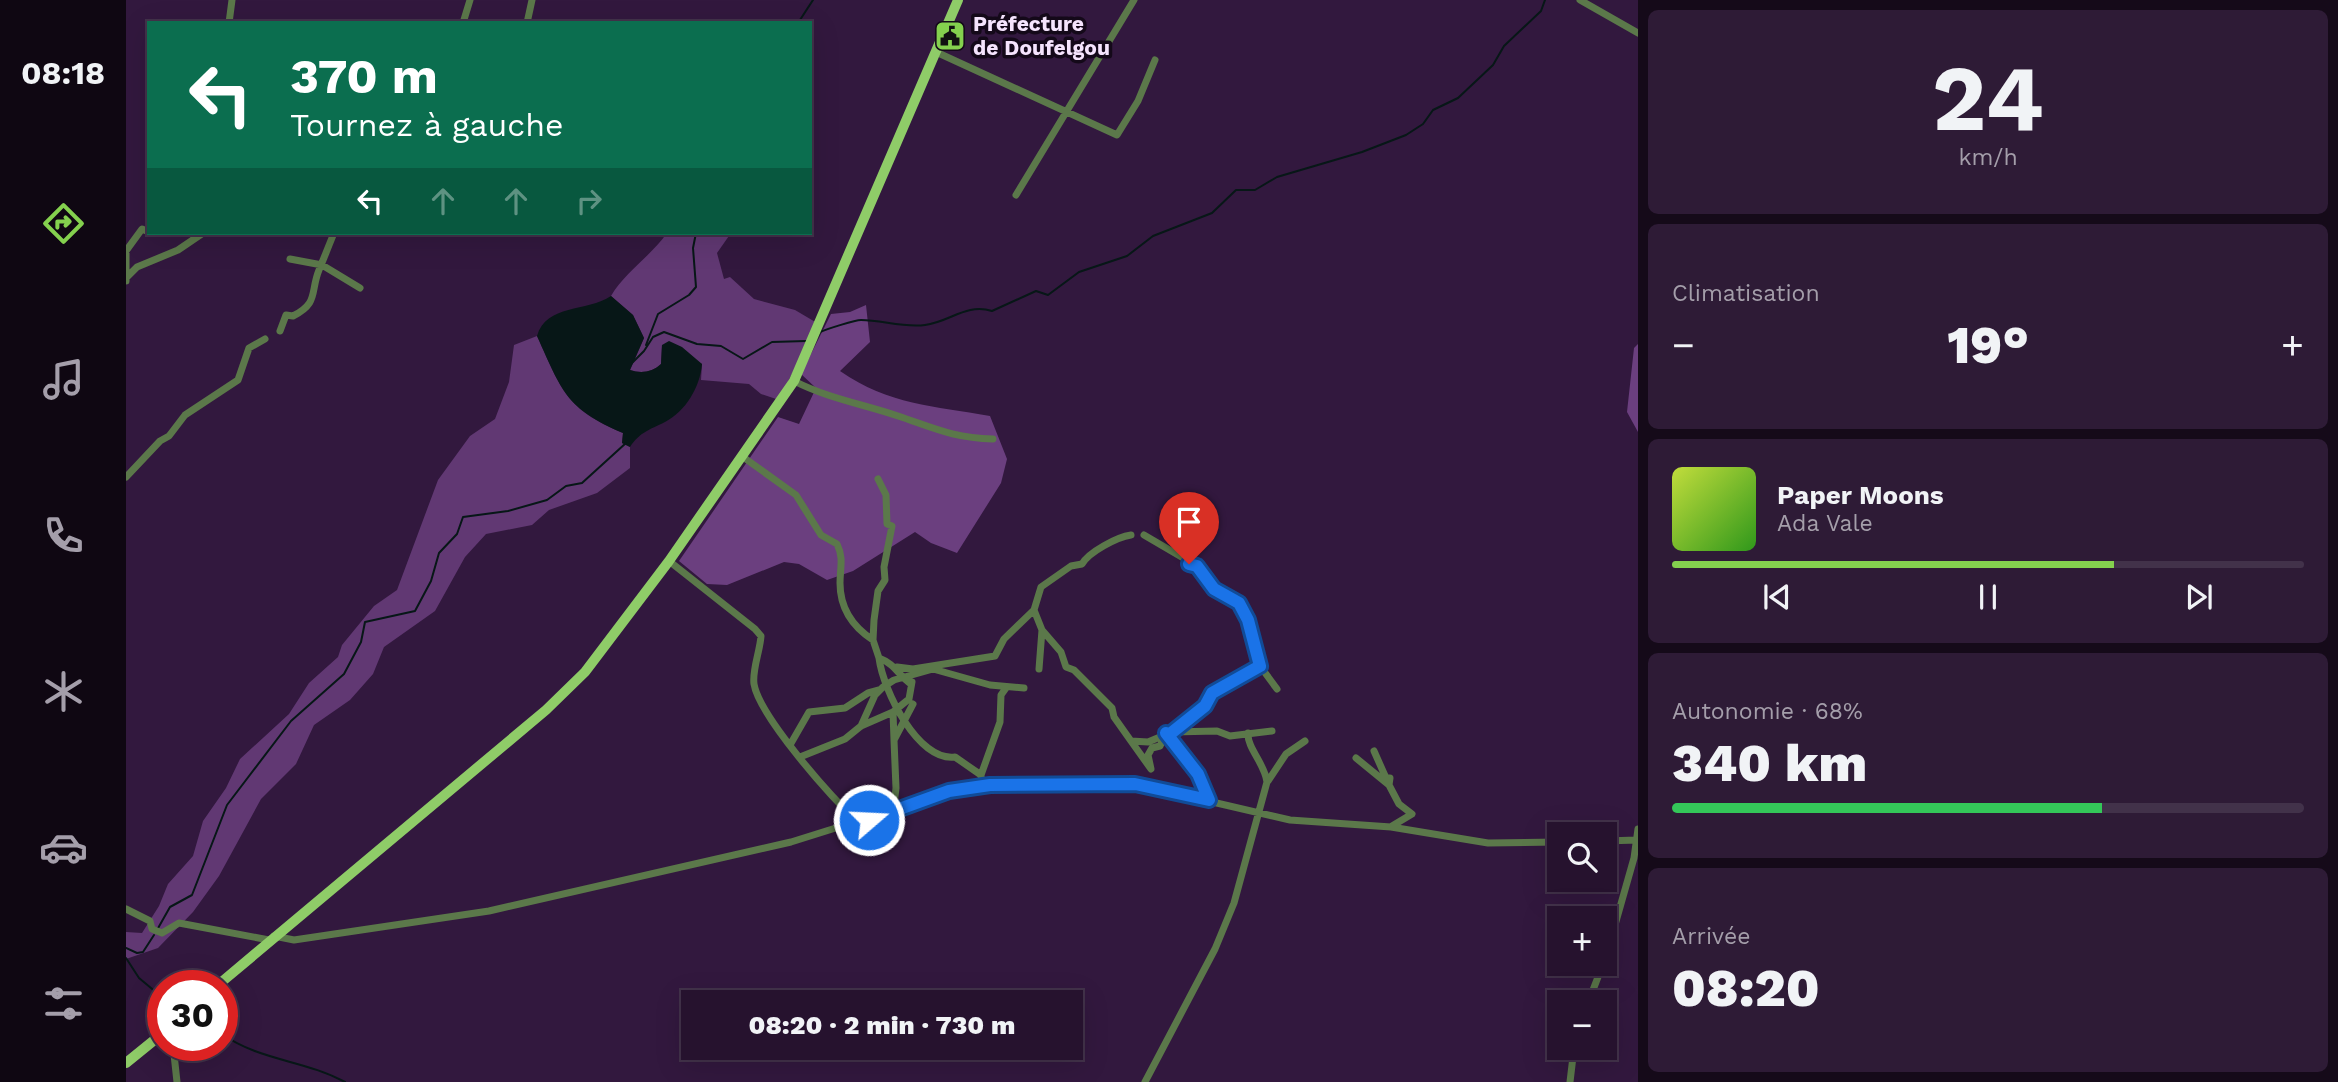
<!DOCTYPE html>
<html lang="fr">
<meta charset="utf-8">
<style>
body{margin:0;font-family:"Work Sans",sans-serif;background:#2e1b36;color:#f1f3f6;height:100vh;display:flex;flex-direction:column;font-size:26px;white-space:nowrap}
*{box-sizing:border-box;margin:0}
p{font-size:23px;color:#a49eaa}
.icon{flex:none;width:38px;height:38px;fill:none;stroke:currentColor;stroke-width:2;stroke-linecap:round;stroke-linejoin:round}
.map{position:relative;flex:1;overflow:hidden}
.panel{display:flex;flex-direction:column;gap:10px;padding:10px;background:#150a19;width:700px}
.panel>*{flex:none}
.banner{position:absolute;left:21px;top:21px;width:665px;height:214px;border-radius:0px;box-shadow:0 7px 28px #0002,0 0 0 2px #42324a;background:#0b6e4f;color:#fff;overflow:hidden}
.tools{position:absolute;left:1421px;top:822px;display:grid;gap:14px}
.tools a{display:grid;place-items:center;width:70px;height:70px;border-radius:0px;background:#26122e;box-shadow:0 7px 28px #0002,0 0 0 2px #42324a;font-size:35px}
.speed{position:absolute;left:21px;top:970px;display:flex;gap:14px;font-size:35px;font-weight:700;text-align:center}
.speed>*{display:grid;place-content:center;width:91px;height:91px;border-radius:50%;background:#26122e;box-shadow:0 7px 28px #0002,0 0 0 2px #42324a;line-height:1}
.speed .limit{border:10px solid #d22;background:#fff;color:#111}
.pin{position:absolute;display:grid;place-items:center;width:60px;height:60px;color:#fff;margin:-72px -30px;border-radius:50% 50% 50% 0;rotate:-45deg;box-shadow:0 0 7px #0007}
.pin .icon{rotate:45deg}
.me{position:absolute;width:77px;margin:-38px;rotate:71deg;stroke-linejoin:round;filter:drop-shadow(0 0 5px #0008)}
.turn{display:flex;align-items:center;gap:24px;height:147px;padding:0 28px;font-size:32px}
.turn .icon{width:91px;height:91px;stroke-width:2.5}
.turn b{display:block;font-size:49px;line-height:60px}
.lanes{display:flex;align-items:center;height:66px;padding:0 28px;background:#0003;justify-content:center;gap:35px;direction:ltr}
.lanes .off{opacity:.35}
.big{font-size:52px;font-weight:800;line-height:1.1}
.panel .tile{flex:1;display:flex;flex-direction:column;justify-content:center;gap:10px;min-width:0;padding:0 24px;border-radius:10px;background:#2e1b36}
.panel .dial{align-items:center;gap:0}
.dial b{font-size:91px;line-height:1}
.song{display:flex;align-items:center;gap:21px}
.cover{width:84px;height:84px;border-radius:10px;background:linear-gradient(135deg,hsl(70 70% 55%),hsl(110 70% 35%))}
.played{height:7px;border-radius:4px;background:linear-gradient(90deg,#84d04e 70%,#42324a 70%)}
.keys{display:flex;justify-content:space-around;direction:ltr}
.heat{display:flex;justify-content:space-between;align-items:center;font-size:38px;direction:ltr}
.charge{height:10px;border-radius:5px;background:linear-gradient(90deg,#34c759 68%,#42324a 0)}
.trip{position:absolute;left:555px;top:990px;width:402px;height:70px;border-radius:0px;background:#26122e;box-shadow:0 7px 28px #0002,0 0 0 2px #42324a;font-weight:800;line-height:70px;text-align:center}
main{display:flex;flex:1;min-height:0}
.tabs{display:flex;flex-direction:column;width:126px;justify-content:space-around;align-items:center;background:#0f0712;color:#a49eaa}
.tabs .icon{width:49px;height:49px}
.tabs .active{color:#84d04e}
.tabs b{font-size:32px;color:#f1f3f6}
.map>svg:first-child{display:block}
.green{fill:#613873}
.forest{fill:#6b3f7f}
.water{fill:#071717}
.lines{fill:none;stroke-linecap:round;stroke-linejoin:round}
.stream{stroke:#071717;stroke-width:2}
.minor{stroke:#5b784a;stroke-width:7}
.major{stroke:#8fcc68;stroke-width:10}
.route-casing{stroke:#114b97;stroke-width:18}
.route{stroke:#1a73e8;stroke-width:12}
.labels{text-anchor:middle;stroke-width:7;stroke-linejoin:round;paint-order:stroke}
.poi-label{font-size:21px;font-weight:bold;fill:#f5e4fd;stroke:#140919;text-anchor:start}
</style>
<main>
<nav class="tabs">
<b>08:18</b>
<svg class="icon active" aria-label="directions" viewBox="0 0 24 24"><path d="M12 3l9 9-9 9-9-9zM9 14v-3h6M13 9l2 2-2 2"/></svg>
<svg class="icon" aria-label="music" viewBox="0 0 24 24"><path d="M9 18V5l10-2v13"/><circle cx="6" cy="18" r="3"/><circle cx="16" cy="16" r="3"/></svg>
<svg class="icon" aria-label="phone" viewBox="0 0 24 24"><path d="M5 4h4l2 5-3 2q2 4 5 5l2-3 5 2v4C11 20 4 13 5 4z"/></svg>
<svg class="icon" aria-label="climate" viewBox="0 0 24 24"><path d="M12 3v18M4 7l16 10M4 17L20 7"/></svg>
<svg class="icon" aria-label="car" viewBox="0 0 24 24"><path d="M5 17H2v-5l4-1 3-4h7l3 4 3 1v5h-3M9 17h6M6 11h13"/><circle cx="7" cy="17" r="2"/><circle cx="17" cy="17" r="2"/></svg>
<svg class="icon" aria-label="filters" viewBox="0 0 24 24"><path d="M4 7h16M4 17h16"/><circle cx="9" cy="7" r="2"/><circle cx="15" cy="17" r="2"/></svg>
</nav>
<div class="map">
<svg width="1512" height="1082" viewBox="0 0 1512 1082">
<rect width="100%" height="100%" fill="#32183e"/>
<path class="green" d="M541 233H605L591 253 598 279 604 277 628 299 669 310 691 323 653 400 635 394 623 384 575 380 576 364 536 345 535 364C527 372 515 374 504 370L518 338 507 315 485 296C499 272 524 257 541 233Z
M411 336C436 391 440 409 497 433L496 443 504 447V468L471 493 423 510 406 525 360 534 339 557 309 611 258 647 247 674 224 700 188 725 170 764 135 799 93 876 67 912 32 948 0 959V932L16 933 33 906 42 884 67 856 77 821 100 788 114 759 163 714 183 683 212 657 216 645 248 606 271 590 312 480 344 436 369 419 383 382 388 345Z"/>
<path class="forest" d="M740 305 744 342 714 371C763 405 808 406 864 416L881 459 875 483 831 553 805 543 789 532 727 571 701 580 673 564 658 562 601 585 581 584 553 561 652 417 673 424 690 388 675 374 705 314 724 312Z
M1512 344V432L1501 412 1508 348Z"/>
<path class="water" d="M485 296 507 315 518 338 504 370C515 374 527 372 535 364L536 345 543 341 556 347 576 364C574 387 560 411 539 422 523 430 514 432 504 447L496 443 497 433C439 408 436 391 411 336 420 304 461 312 485 296Z"/>
<g class="lines">
<path class="stream" d="M672 23 687 0
M689 341 694 332C701 329 729 320 735 320 756 320 777 328 799 325 824 322 840 303 866 311L910 291 922 295 953 272 1001 256 1027 236 1086 213 1110 190H1129L1151 177 1236 152 1280 135 1297 124 1307 110 1332 98 1367 65 1378 46 1415 11 1419 0
M520 345 532 314 563 295 570 287 567 248 570 233
M518 351 527 337 538 332 571 344 595 346 617 359 646 342 680 341
M505 364 518 351
M31 930 44 907 66 895 101 805 165 721 218 674 235 642 239 622 289 611 305 581 313 553 331 534 337 517 382 511 421 500 440 486 456 483 500 443
M0 948 11 953 17 952 28 935
M0 958 13 978 37 998
M96 1034C134 1061 179 1060 219 1082"/>
<path class="minor" d="M1454 0 1512 33
M103 23 106 0
M337 23 344 0
M401 23 406 0
M810 52 991 135 1012 101 1029 60
M890 195 1008 0
M164 259 196 265 234 288
M2 276 11 267 52 250 77 233
M0 281V251L16 229 23 232
M154 331 160 315 167 316C193 303 184 292 193 270 198 258 203 245 208 233
M668 381C701 398 736 404 772 416 808 428 827 438 867 439
M617 457 670 495 695 535 711 544C718 558 714 568 714 583 714 609 727 627 747 640
M0 477 34 441 43 436 59 415 112 380 123 348 139 339
M752 479 760 495 761 524 766 526 758 567 759 580 752 591 748 620 747 640 753 658C769 664 772 675 785 684
M1018 535 1071 566 1088 589 1113 603 1122 619 1134 666 1151 689
M543 561 629 629 635 636C634 651 626 670 628 684 633 715 707 801 732 821L823 791 864 785 1009 784 1164 820 1265 827 1362 843 1433 842
M916 630 935 652 940 667 948 670 986 708 988 717 1005 741 1022 742 1046 732 1091 731 1104 736 1146 731
M753 658C757 690 792 762 829 757L855 775 856 786
M771 667 787 669 869 656 878 639 908 610
M913 669 916 630 908 610 915 587 945 566 956 564C963 552 991 537 1005 535
M767 712 768 740
M735 726 749 695 757 687 768 680 807 669 864 685 898 688
M1046 732 1079 706 1086 693 1134 666
M1040 734 1072 774 1082 800
M1005 741 1025 769 1022 755 1026 748 1034 746 1040 733
M664 745 683 712 719 708 742 693 753 690
M1248 751 1260 778H1264L1263 785
M674 757 719 739 735 726 767 712 783 699 786 682
M1230 758 1263 785 1273 804 1286 814 1266 826
M855 775 874 722 875 695 880 688
M1142 781 1160 754 1179 741
M767 812 770 788 768 740 787 704
M1479 841 1511 840
M0 909 24 921 26 929 36 933 53 923 143 940
M148 936 168 940 363 911 665 842 732 821
M1479 960 1508 858 1512 829
M1462 1003 1477 964
M47 1045 51 1082
M1019 1082 1089 949 1108 903 1141 782C1139 764 1121 748 1122 733
M1444 1082 1448 1048"/>
<path class="major" d="M92 985 420 710 459 672 543 561 668 381 832 0
M0 1063 37 1033"/>
</g>
<g class="lines">
<g class="route-casing">
<path id="route" d="M743 820 823 791 864 785 1009 784 1083 800 1072 774 1040 733 1044 734 1079 706 1086 693 1134 666 1122 620 1113 603 1088 589 1071 566 1063 564"/>
</g>
<use href="#route" class="route"/>
</g>
<defs>
<g id="civic-square" transform="scale(1.575)"><rect x="-9" y="-9" width="18" height="18" rx="4" fill="#84d04e" stroke="#140919"/><path d="M-.6-6.5H3V-4.5H.6V-3L4-1V1h2V6H-6V1h2V-1L-.6-3ZM-1.2 2.5V6h2.4V2.5Z" fill="#111"/></g>
</defs>
<g fill-rule="evenodd">
<use href="#civic-square" x="824" y="36"/>
</g>
<g class="labels">
<g class="poi-label">
<text x="847" y="31">Préfecture<tspan x="847" dy="24">de Doufelgou</tspan></text>
</g>
</g>
</svg>
<div class="tools">
<a><svg class="icon" aria-label="search" viewBox="0 0 24 24"><circle cx="10" cy="10" r="6"/><path d="M15 15l6 6"/></svg></a>
<a>+</a>
<a>−</a>
</div>
<div class="speed"><div class="limit">30</div></div>
<div class="pin" style="left:1063px;top:564px;background:#d93025"><svg class="icon" aria-label="arrive" viewBox="0 0 24 24"><path d="M6 21V4h12l-3 4 3 4H6"/></svg></div>
<svg class="me" style="left:743px;top:820px" viewBox="-20 -20 40 40"><circle r="17" fill="#1a73e8" stroke="#fff" stroke-width="3"/><path d="M0-11L8 9 0 5-8 9z" fill="#fff"/></svg>
<div class="trip">08:20 · 2 min · 730 m</div>
<div class="banner">
<div class="turn"><svg class="icon" aria-label="left" viewBox="0 0 24 24"><path d="M17 20v-9H6M10 6l-5 5 5 5"/></svg><div><b>370 m</b>Tournez à gauche</div></div>
<div class="lanes"><svg class="icon" aria-label="left" viewBox="0 0 24 24"><path d="M17 20v-9H6M10 6l-5 5 5 5"/></svg><svg class="icon off" aria-label="ahead" viewBox="0 0 24 24"><path d="M12 20V5M6 11l6-6 6 6"/></svg><svg class="icon off" aria-label="ahead" viewBox="0 0 24 24"><path d="M12 20V5M6 11l6-6 6 6"/></svg><svg class="icon off" aria-label="right" viewBox="0 0 24 24"><path d="M7 20v-9h11M14 6l5 5-5 5"/></svg></div>
</div>
</div>
<section class="panel">
<div class="tile dial"><b>24</b><p>km/h</p></div>
<div class="tile"><p>Climatisation</p>
<div class="heat"><a>−</a><b class="big">19°</b><a>+</a></div>
</div>
<div class="tile">
<div class="song"><i class="cover"></i><div><b>Paper Moons</b><p>Ada Vale</p></div></div>
<div class="played"></div>
<div class="keys"><svg class="icon" aria-label="previous" viewBox="0 0 24 24"><path d="M18 5L8 12l10 7zM5 5v14"/></svg><svg class="icon" aria-label="pause" viewBox="0 0 24 24"><path d="M8 5v14M16 5v14"/></svg><svg class="icon" aria-label="next" viewBox="0 0 24 24"><path d="M6 5l10 7-10 7zM19 5v14"/></svg></div>
</div>
<div class="tile"><p>Autonomie · 68%</p><b class="big">340 km</b><div class="charge"></div></div>
<div class="tile"><p>Arrivée</p><b class="big">08:20</b></div>
</section>
</main>
